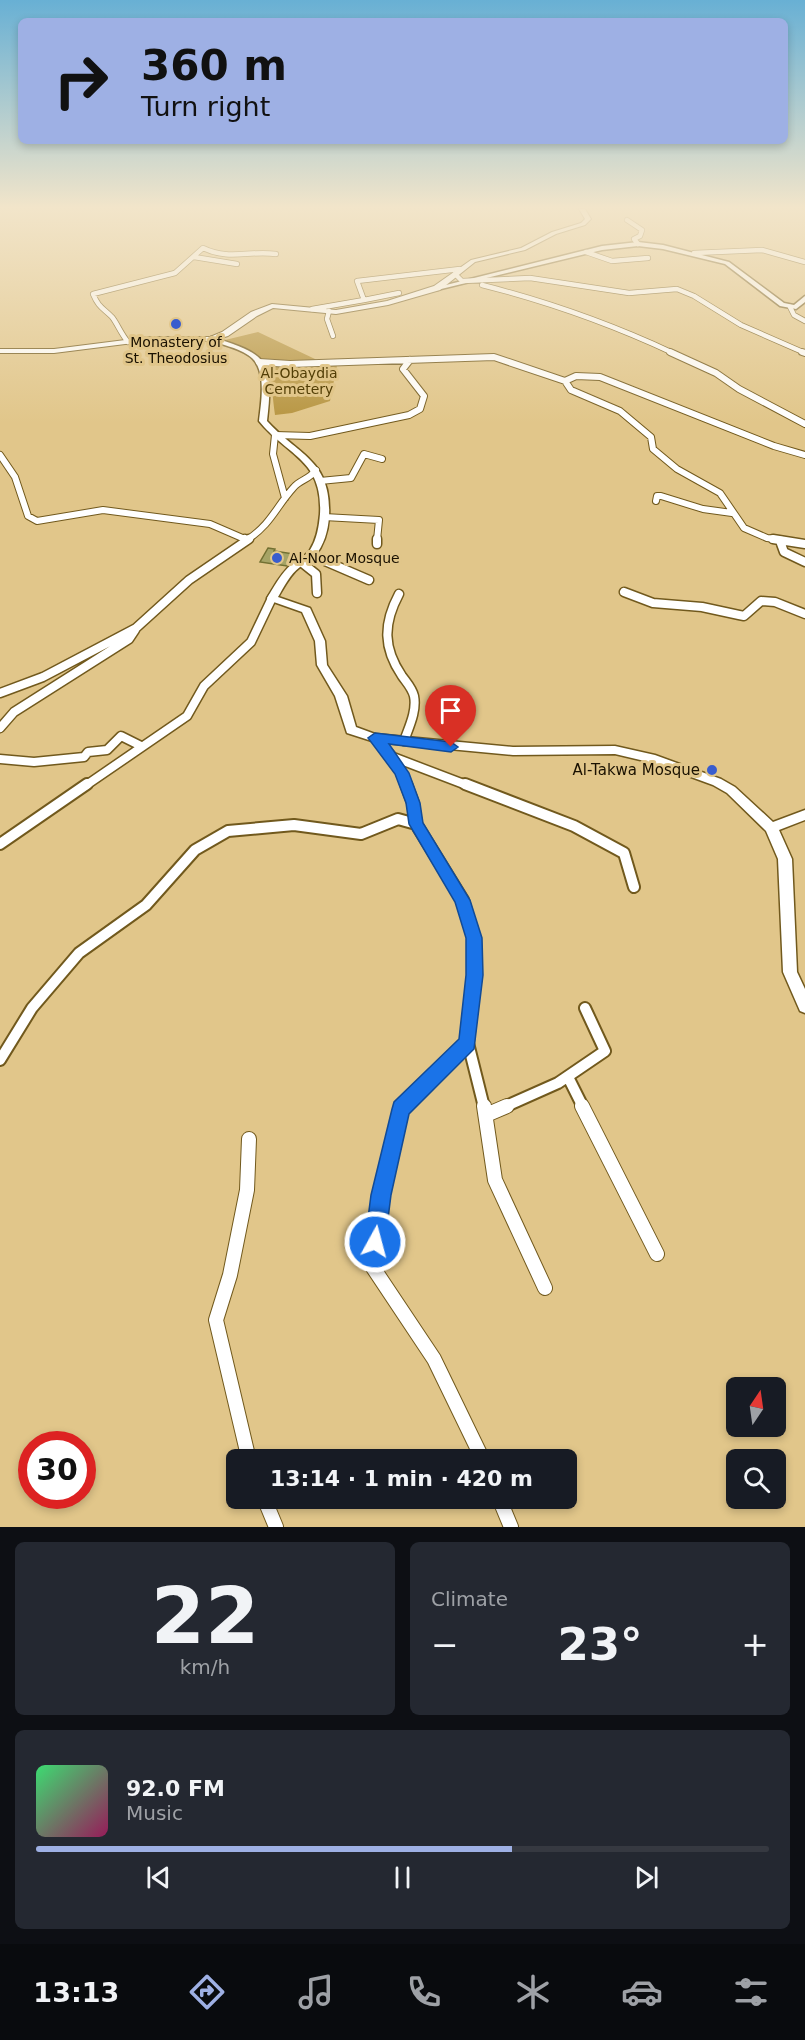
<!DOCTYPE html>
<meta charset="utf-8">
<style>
body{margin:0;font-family:"DejaVu Sans",sans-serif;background:#242831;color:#f1f3f6;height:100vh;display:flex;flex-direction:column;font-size:22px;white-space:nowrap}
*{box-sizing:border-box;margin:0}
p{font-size:20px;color:#9ea1a6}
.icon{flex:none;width:33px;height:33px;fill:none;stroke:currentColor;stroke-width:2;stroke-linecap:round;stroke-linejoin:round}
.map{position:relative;height:1527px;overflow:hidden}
.side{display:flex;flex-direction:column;gap:15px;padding:15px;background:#0d0f14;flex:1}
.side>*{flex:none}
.banner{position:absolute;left:18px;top:18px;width:770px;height:126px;border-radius:9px;box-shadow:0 3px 9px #0003;background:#9eb0e4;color:#111;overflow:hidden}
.needle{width:39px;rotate:13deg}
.buttons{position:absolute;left:726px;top:1377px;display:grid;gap:12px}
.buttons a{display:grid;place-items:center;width:60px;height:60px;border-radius:9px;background:#171b24;box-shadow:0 3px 9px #0003;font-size:30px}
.speed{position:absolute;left:18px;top:1431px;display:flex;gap:12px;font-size:30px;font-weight:700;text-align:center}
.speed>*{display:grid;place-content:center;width:78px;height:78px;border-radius:50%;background:#171b24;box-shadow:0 3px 9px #0003;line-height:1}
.speed .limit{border:9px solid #d22;background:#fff;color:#111}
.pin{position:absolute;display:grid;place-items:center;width:51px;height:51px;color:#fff;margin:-62px -26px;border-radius:50% 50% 50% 0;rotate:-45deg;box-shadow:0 0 6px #0007}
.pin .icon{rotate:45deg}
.me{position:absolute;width:66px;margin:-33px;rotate:7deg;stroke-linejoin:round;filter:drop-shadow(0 0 4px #0008)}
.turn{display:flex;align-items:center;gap:21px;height:126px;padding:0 24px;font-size:27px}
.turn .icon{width:78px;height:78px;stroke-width:2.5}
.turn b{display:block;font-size:42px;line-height:51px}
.big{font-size:45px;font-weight:700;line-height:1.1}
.side .tile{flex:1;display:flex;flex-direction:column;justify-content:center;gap:9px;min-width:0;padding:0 21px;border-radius:9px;background:#242831}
.side .dial{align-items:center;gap:0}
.dial b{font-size:78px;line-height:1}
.song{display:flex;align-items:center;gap:18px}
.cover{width:72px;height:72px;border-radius:9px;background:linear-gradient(135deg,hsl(140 70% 55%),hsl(330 70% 35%))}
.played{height:6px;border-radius:3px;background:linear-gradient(90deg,#9eb0e4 65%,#363941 65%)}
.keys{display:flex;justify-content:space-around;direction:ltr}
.heat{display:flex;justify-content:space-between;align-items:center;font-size:33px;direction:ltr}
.side .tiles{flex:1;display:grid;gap:15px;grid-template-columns:1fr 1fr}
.tile:last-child{grid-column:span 2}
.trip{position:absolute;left:226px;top:1449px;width:351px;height:60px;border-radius:9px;background:#171b24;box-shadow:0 3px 9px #0003;font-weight:700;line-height:60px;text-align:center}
.tabs{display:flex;height:96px;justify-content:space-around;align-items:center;background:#090b0e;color:#9ea1a6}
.tabs .icon{width:42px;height:42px}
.tabs .active{color:#9eb0e4}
.tabs b{font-size:27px;color:#f1f3f6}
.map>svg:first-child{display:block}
.green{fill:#b79541}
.building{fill:#a6a466;stroke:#727032;stroke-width:1.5}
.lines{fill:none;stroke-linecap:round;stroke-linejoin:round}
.minor-far4-casing{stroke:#71591d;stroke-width:6}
.minor-far3-casing{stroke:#71591d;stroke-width:8}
.minor-far2-casing{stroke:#71591d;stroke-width:11}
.minor-far1-casing{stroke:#71591d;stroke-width:14}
.minor-casing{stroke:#71591d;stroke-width:16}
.tertiary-casing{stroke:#71591d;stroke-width:3}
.secondary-casing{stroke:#71591d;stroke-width:2}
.minor-far4{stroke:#fff;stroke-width:4.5}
.minor-far3{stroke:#fff;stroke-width:6}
.minor-far2{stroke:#fff;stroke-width:8}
.minor-far1{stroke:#fff;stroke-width:10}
.minor{stroke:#fff;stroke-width:14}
.tertiary{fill:#fff;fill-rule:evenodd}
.secondary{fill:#fff;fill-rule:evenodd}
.route{fill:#1a73e8;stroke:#114b97;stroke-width:1.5}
.poi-dot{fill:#395dce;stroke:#e1c68a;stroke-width:2}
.labels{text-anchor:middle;stroke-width:6;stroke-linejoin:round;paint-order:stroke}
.far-poi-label{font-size:14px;fill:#1a1100;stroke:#e1c68a}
.far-park-label{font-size:14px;fill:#523e06;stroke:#e1c68a}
.poi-label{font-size:15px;fill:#1a1100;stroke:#e1c68a;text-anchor:end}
</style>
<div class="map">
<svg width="805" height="1527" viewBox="0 0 805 1527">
<rect width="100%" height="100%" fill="#e1c68a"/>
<path class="green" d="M258 332 315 359 322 366 337 365 330 401 292 413 275 415C268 362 276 363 225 340Z"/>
<path class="building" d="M268 548 275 549 274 551 294 554 287 566 260 562Z"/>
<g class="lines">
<g class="minor-far4-casing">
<path id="minor-far4" d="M627 220 642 230 640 236 634 239 638 244
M586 252 612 261 648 258
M694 253 762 250 805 262
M194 257 237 264
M455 274 462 281 530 278 629 293 677 289 694 296 741 325 805 353
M482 285C549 302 611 324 673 353
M399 293 364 300 357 281 460 269
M790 307 794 315 805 321
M312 309 364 300
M329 311 327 319 333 336
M128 342C121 334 117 323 112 317 102 307 99 308 93 294L175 273 203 248C230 261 249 250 276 254"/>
</g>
<g class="minor-far3-casing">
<path id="minor-far3" d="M670 352 716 373 739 389 805 424
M802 352 805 353
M259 362 290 364 494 357 565 381 571 390 620 411 651 437 653 449 677 469 720 493 744 528 767 538 783 540
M565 381 576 376 600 377 774 446 805 455
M0 455 15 477 28 516 37 521 103 510 210 524 247 540
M320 481 351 478 364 454 382 459
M285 498 273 454 275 435 310 436 409 415 420 409 424 396 403 369 410 360
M656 501 657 496H661L703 509 732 513
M324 517 379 520 377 540
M247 540C272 523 275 508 294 487 300 480 310 479 316 470"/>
</g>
<g class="minor-far2-casing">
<path id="minor-far2" d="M245 539 247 540
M773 539 805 544
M780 541 784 552 805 562
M377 544V539
M311 555 369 580
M301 562 316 574 317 593
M624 592 653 603 702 607 739 615 744 616 761 601 775 602 805 614
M399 594C383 624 383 648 402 676 407 683 412 688 414 696 417 711 409 727 404 741
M0 693 43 677 136 628 189 580 249 539
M0 728 14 712 129 639 135 630
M375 738 393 757 407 786
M393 757 469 786
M0 759 34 762 84 757 88 752 107 750 121 736 141 746
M85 786 187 716 204 686 251 642 272 598"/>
</g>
<g class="minor-far1-casing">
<path id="minor-far1" d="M465 784 574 826 624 853 634 887
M0 844 87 784
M468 1043 484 1107
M0 1060 32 1008 79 953 146 905 195 850 228 831 294 825 361 834 398 819 416 824
M568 1077 583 1107
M403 1107 468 1043 475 975 474 938 463 900 416 824 413 803 406 784
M504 1107 558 1083 605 1051 585 1008"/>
</g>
<g class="minor-casing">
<path id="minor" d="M404 1106 401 1109 381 1195 372 1266 434 1359 483 1460
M484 1106 495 1180 545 1288
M582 1106 657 1254
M486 1115 507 1106
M249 1139 247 1190 230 1275 216 1320 249 1460
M264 1498 276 1527
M499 1498 511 1527"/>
</g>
<g class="tertiary-casing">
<path id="tertiary" d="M638 242 663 245 729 262 784 303 794 305 805 296V302L796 309 780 306 725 264 663 249 638 246 602 250 437 290 434 288 602 246Z
M211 337C268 354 274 360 267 421 299 456 332 460 329 517 328 531 324 545 315 556 311 561 305 563 300 567 290 574 284 587 278 597L310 608 311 610 325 641 327 665 347 696 356 727 375 734 513 747 615 746 655 755 721 779 735 787 773 822 805 810V820L779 830 792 859 797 972 805 989V1013L800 1011 783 972 778 859 766 831 727 793 713 785 653 763 615 754 513 755 375 742 347 733 335 696 317 665 315 641 302 612 268 600 267 598C274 587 281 573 292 564 298 558 305 557 310 550 317 539 319 526 320 514 323 459 287 456 259 421 261 402 268 367 248 355 236 347 222 345 209 340L208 339Z"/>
</g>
<g class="secondary-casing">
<path id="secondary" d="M579 209H585L591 219 585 225 556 234 525 250 475 262 440 290 388 305 336 314 273 308 257 316 228 336 211 341H149L54 353H0V349H54L149 337H210L222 332 251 312 272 304 336 310 387 301 434 286 471 260 521 248 552 232 581 223 585 219Z"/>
</g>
<use href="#minor-far4" class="minor-far4"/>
<use href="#minor-far3" class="minor-far3"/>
<use href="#minor-far2" class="minor-far2"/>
<use href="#minor-far1" class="minor-far1"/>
<use href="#minor" class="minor"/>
<use href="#tertiary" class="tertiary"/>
<use href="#secondary" class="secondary"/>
</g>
<linearGradient id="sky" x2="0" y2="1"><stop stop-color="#68b0d4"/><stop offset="0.49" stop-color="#f2e5ca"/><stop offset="1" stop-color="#f2e5ca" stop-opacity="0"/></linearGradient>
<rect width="805" height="423" fill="url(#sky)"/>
<path class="route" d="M375 733 451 742 458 747 451 752 389 744 409 773 420 803 423 823 470 900 482 938 483 975 474 1049 409 1114 391 1195 385 1242 382 1250 375 1252 368 1250 365 1242 371 1195 392 1109 394 1102 459 1039 466 975V938L455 902 409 824 406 803 395 774 368 738Z"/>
<g class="poi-dot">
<circle cx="176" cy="324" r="6"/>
<circle cx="277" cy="558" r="6"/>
<circle cx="712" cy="770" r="6"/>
</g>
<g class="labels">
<g class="far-poi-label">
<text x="176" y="347">Monastery of<tspan x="176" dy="16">St. Theodosius</tspan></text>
<text x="289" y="563" text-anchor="start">Al-Noor Mosque</text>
</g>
<g class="far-park-label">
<text x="299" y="378">Al-Obaydia<tspan x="299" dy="16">Cemetery</tspan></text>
</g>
<g class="poi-label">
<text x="700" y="775">Al-Takwa Mosque</text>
</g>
</g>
</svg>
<div class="buttons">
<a><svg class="needle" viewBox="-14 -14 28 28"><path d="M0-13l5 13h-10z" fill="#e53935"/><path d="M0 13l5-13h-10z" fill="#9ea1a6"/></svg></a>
<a><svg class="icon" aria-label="search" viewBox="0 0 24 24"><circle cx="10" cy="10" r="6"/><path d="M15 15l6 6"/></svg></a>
</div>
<div class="speed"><div class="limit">30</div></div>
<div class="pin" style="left:451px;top:747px;background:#d93025"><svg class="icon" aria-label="arrive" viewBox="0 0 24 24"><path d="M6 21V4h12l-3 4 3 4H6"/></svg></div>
<svg class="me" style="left:375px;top:1242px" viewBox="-20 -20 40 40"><circle r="17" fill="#1a73e8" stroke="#fff" stroke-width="3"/><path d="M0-11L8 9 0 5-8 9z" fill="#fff"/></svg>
<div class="trip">13:14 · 1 min · 420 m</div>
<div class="banner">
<div class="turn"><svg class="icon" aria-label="right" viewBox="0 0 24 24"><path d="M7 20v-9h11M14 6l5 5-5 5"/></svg><div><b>360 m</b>Turn right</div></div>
</div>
</div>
<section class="side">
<div class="tiles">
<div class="tile dial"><b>22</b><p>km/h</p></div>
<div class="tile"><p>Climate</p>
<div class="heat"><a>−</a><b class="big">23°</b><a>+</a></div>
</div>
<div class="tile">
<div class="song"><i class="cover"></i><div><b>92.0 FM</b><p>Music</p></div></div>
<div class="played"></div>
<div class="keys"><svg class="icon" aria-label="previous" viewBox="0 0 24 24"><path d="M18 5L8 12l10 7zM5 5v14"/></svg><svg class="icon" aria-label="pause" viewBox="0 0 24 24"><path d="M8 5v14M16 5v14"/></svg><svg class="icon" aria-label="next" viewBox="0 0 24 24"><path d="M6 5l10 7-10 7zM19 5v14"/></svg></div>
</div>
</div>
</section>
<nav class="tabs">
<b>13:13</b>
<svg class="icon active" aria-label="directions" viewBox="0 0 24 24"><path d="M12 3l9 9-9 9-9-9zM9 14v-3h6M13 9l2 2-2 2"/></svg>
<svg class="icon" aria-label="music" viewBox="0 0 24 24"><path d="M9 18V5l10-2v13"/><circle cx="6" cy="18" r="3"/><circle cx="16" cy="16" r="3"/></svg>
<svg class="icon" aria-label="phone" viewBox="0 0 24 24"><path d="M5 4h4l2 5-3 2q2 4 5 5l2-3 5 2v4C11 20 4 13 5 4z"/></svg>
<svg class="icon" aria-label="climate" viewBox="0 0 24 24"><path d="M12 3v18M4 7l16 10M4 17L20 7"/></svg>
<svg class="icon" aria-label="car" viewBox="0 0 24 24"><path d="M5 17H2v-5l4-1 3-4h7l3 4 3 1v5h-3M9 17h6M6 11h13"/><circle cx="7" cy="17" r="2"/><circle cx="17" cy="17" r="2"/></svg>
<svg class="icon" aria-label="filters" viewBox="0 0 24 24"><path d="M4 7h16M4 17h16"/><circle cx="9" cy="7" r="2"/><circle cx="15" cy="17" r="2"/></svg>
</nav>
